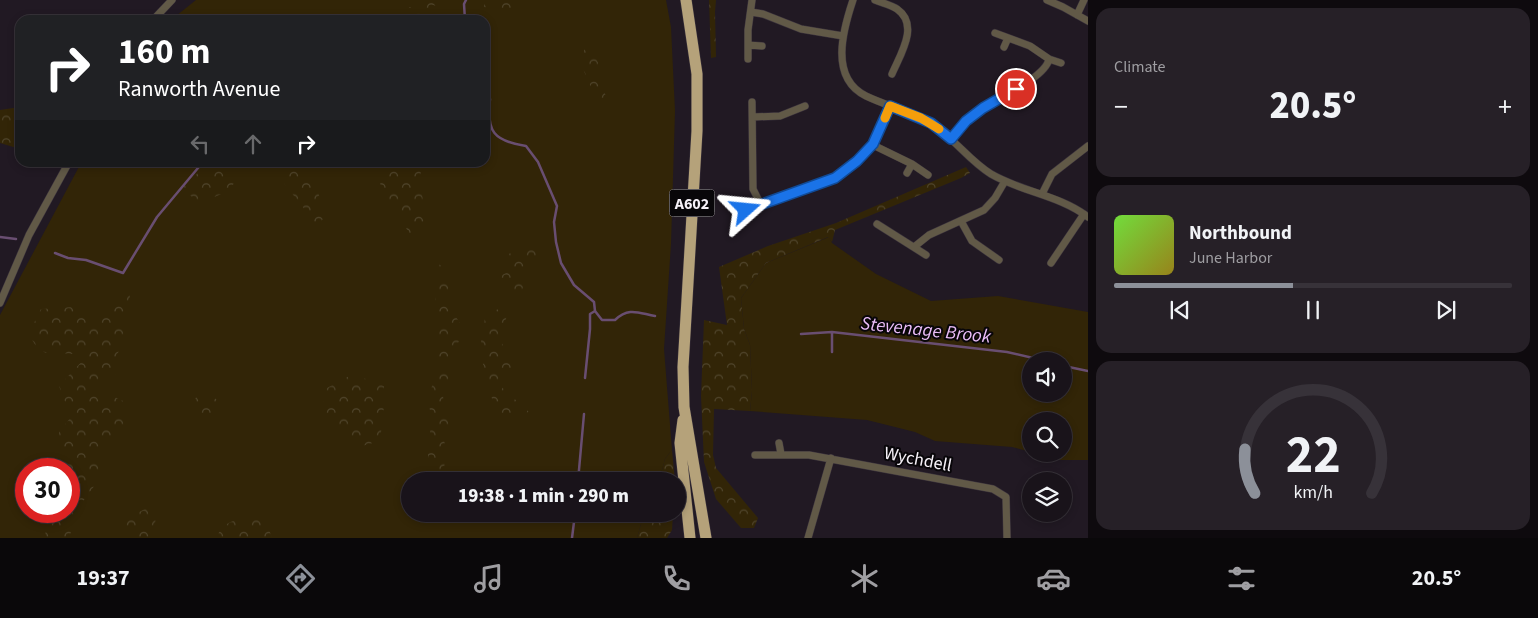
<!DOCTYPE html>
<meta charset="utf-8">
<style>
body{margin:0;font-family:"Source Sans 3",sans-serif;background:#262027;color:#f1f3f6;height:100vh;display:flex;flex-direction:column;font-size:19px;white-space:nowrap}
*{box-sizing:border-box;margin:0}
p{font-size:16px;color:#9f9ea2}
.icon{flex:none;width:28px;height:28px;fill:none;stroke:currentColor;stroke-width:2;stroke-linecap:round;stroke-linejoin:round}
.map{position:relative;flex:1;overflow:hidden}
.sheet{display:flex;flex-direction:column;gap:8px;padding:8px;background:#0e0a0e;width:450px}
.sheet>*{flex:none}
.top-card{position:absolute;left:15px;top:15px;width:475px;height:152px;border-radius:15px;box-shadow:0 2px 8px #0003,0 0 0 1px #373239;background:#202124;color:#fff;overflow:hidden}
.controls{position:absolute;left:1022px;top:352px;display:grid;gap:10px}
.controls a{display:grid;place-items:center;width:50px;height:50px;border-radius:50%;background:#19131a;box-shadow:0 2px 8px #0003,0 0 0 1px #373239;font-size:25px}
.speed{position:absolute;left:15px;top:458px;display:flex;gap:10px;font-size:25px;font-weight:700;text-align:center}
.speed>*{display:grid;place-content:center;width:65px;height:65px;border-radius:50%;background:#19131a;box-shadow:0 2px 8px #0003,0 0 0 1px #373239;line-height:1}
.speed .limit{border:8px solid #d22;background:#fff;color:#111}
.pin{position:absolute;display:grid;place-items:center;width:42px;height:42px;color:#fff;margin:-21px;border:2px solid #fff;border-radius:50%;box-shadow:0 1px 5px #0007}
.me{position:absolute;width:55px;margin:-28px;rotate:72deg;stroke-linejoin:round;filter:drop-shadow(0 0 4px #0008)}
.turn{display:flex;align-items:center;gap:18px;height:105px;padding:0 20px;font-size:22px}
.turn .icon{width:65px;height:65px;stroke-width:2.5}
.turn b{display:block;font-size:35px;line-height:42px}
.lanes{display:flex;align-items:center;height:48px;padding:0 20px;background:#0003;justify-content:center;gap:25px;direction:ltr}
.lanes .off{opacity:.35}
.big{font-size:38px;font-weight:800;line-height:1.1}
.sheet .card{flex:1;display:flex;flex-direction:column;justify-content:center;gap:8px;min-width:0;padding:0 18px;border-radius:15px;background:#262027}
.sheet .dial{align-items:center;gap:0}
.dial svg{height:130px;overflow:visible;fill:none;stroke:#373239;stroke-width:7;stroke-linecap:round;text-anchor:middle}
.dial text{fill:#f1f3f6;stroke:none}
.song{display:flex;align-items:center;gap:15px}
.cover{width:60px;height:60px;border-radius:8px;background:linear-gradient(135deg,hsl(100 70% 55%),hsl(50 70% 35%))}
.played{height:5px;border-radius:2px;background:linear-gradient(90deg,#8c9099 45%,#373239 45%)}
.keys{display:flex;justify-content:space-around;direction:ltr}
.heat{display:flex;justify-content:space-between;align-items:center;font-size:28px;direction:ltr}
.trip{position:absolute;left:401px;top:472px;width:285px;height:50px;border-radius:25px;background:#19131a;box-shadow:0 2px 8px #0003,0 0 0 1px #373239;font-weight:800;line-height:50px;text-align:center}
.dock{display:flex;height:80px;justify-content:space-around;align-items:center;background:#0a080a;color:#9f9ea2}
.dock .icon{width:35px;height:35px}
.dock .active{color:#8c9099}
.dock b{font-size:22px;color:#f1f3f6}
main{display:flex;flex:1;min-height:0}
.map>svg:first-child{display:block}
.grass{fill:#322507;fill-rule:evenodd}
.forest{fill:url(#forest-crowns)}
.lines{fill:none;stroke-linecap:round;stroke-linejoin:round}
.stream{stroke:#694e71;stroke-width:2.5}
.minor-casing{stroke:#3b333d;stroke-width:8}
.trunk-casing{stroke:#3b333d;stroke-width:12}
.minor{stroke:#615947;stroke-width:7}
.trunk{stroke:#b5a27a;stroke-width:11}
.route-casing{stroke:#114b97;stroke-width:12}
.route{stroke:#1a73e8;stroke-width:9}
.slow{stroke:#f59e0b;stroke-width:9}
.labels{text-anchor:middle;stroke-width:4;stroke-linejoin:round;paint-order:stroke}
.shield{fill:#080609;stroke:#afaab0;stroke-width:1}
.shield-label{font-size:16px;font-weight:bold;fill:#f6f1f8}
.street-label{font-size:18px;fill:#f6f1f8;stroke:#080609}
.water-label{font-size:19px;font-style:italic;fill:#eabdf8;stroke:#080609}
</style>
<main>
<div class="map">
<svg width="1088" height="538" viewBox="0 0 1088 538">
<defs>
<pattern id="forest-crowns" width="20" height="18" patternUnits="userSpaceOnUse" patternTransform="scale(1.25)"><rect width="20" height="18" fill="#322507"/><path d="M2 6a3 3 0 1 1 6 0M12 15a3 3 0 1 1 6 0" fill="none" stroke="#50452c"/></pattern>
</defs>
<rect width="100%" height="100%" fill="#211923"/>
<path class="grass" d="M196 0H666L671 27 675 111 671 244 664 349 672 450 665 459 660 478 657 481H410V514H644L637 538H0V315L81 163 485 162V20H171ZM26 469H69V511H26Z
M829 237 832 243 876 274 931 301 998 296 1088 312V460H1058L1037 454H1064V421H1031V452L1012 447 935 441 915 432 867 420 750 411 752 391 750 345 744 329 741 298 766 263ZM1031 361H1064V394H1031Z"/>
<path class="forest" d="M424 0H452V3L443 7 432 5 420 20H389L407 7H418Z
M485 0H524C514 12 499 9 484 7Z
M709 0H716L715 12 716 57 711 58Z
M587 45C599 55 600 71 603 86 604 92 607 99 609 105L595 96 579 60Z
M20 107V149L0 143V110Z
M208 163H260L261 168 239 171C234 193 218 196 199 202L181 189Z
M274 163H308L326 216 317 225 279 177Z
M376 163H420L425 232 413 241 396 209 382 192Z
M966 167 970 173 961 178 835 230 832 242 828 237 766 263 741 298 744 329 750 345 752 391 750 411 714 409 713 455 716 468 758 518 754 528H741L716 499 704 462 701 396 704 320 727 325 719 267 768 246 836 223Z
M531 245 541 257 537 267H527L521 275 524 283 521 294 499 287 500 276 508 272 507 267 508 255 517 247Z
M439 264C455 279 446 283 449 300 452 311 457 319 463 328 461 340 457 346 448 355L449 385 443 397 451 422 444 439 446 453 443 476 433 481 428 459V446L432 419 427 397 439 371 435 286Z
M129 291 132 311 122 325 128 339 117 354 116 375 100 376 94 387 123 401 126 424 110 441 92 453 100 462V478L79 507 69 538H44L52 511H69V469H66L68 462 60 445 59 432 71 417 59 386 85 358C61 345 43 368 29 333L41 309 74 307 89 319Z
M501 308 507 316 499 338 505 349 516 360 518 371 505 374 496 382 529 412 517 415 495 412C491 390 481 368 481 345 481 335 484 324 486 314Z
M353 374 384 386V406L380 441 362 446 348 442 341 430 322 412 325 389Z
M199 392 221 401C216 414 213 421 199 424L194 401Z
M672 450 675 481H657L660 478 665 459Z
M157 503C158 517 152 525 156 538H125L127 515 139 512Z
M644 514H673L672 530 667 538H637Z
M265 518 272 538H216C227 515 243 520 265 518Z"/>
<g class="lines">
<path class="stream" d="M465 20 464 4 466 0
M485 95 490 99C486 132 494 141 526 146L538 162 557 206 554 222 556 242 561 263 574 285 594 302 595 311 602 320H615C629 307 638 313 655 316
M0 237 16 239
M55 253 68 258 86 260 123 273 157 217 203 162
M832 332V352
M801 334 832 332 1007 352 1046 361
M1064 366 1088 371
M585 378 590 329V314L595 311
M578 481 584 414
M572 538 575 514"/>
<g class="minor-casing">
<path id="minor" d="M853 0C843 30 829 78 866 96 887 106 909 111 929 123 953 136 968 160 991 174 1022 192 1059 195 1088 217
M875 0C882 3 891 5 897 9 920 25 900 55 892 74
M1047 0 1063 7 1088 21
M751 12 763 14 801 29 843 36
M1077 15 1084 0
M153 20 172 0
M748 45 762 46
M1004 47 1008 38
M748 59V30L752 0
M1049 59 1061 63
M752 102 753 189 761 205
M753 117 780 116 805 106
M951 139C960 128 969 118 982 109 997 99 1046 77 1049 59L1030 46 995 33
M873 145 912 164 928 175
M907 173 912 164
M1042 194 1052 174 1088 146
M746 210 835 178 857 161 873 145 890 106
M961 221 972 241 999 260
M877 224 926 255
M914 247 929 235 984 210 995 198 1005 181
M1051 263 1084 214
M0 303 29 235 69 162
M779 443 781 454
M755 455H809L993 489 1006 497 1007 538
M808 538 831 458"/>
</g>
<g class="trunk-casing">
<path id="trunk" d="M686 0 697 74V131L683 367 684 407 706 538
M683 420 680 443 690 538"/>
</g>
<use href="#minor" class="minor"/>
<use href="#trunk" class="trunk"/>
</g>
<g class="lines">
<g class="route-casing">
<path id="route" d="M746 210 835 178 857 161 873 144 890 106 931 123 951 139 966 121 983 108 1016 89"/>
</g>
<use href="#route" class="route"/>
<path class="slow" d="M885 118 890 106 921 118 939 129"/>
</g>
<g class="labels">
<rect class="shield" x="669.5" y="189.5" width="45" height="27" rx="4"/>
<g class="shield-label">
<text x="692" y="209">A602</text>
</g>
<g class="street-label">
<text transform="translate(918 459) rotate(11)" y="6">Wychdell</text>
</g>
<g class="water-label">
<text transform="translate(926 329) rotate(6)" y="7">Stevenage Brook</text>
</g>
</g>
</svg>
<div class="controls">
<a><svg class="icon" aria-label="sound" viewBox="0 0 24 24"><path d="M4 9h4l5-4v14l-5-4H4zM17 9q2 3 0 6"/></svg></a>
<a><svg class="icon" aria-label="search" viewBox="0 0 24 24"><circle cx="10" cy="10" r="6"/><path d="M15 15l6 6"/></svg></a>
<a><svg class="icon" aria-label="layers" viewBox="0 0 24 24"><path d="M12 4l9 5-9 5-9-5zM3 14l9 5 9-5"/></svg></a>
</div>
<div class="speed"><div class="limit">30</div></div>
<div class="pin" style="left:1016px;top:89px;background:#d93025"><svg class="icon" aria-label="arrive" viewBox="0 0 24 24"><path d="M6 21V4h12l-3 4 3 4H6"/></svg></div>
<svg class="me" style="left:746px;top:210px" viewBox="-20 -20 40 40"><path d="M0-17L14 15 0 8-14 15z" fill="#1a73e8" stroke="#fff" stroke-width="4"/></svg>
<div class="trip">19:38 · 1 min · 290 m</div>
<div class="top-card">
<div class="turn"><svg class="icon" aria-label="right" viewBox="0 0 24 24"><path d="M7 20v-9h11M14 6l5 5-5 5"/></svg><div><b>160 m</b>Ranworth Avenue</div></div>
<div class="lanes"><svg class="icon off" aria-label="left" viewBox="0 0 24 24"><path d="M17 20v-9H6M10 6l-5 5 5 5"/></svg><svg class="icon off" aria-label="ahead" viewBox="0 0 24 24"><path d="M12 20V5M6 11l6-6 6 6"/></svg><svg class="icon" aria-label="right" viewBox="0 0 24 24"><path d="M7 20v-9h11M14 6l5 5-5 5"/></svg></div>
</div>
</div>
<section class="sheet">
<div class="card"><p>Climate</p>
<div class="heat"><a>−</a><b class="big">20.5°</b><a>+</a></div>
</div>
<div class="card">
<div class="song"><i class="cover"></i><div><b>Northbound</b><p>June Harbor</p></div></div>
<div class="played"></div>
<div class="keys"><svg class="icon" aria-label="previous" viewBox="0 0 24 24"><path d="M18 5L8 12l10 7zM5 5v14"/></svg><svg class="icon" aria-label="pause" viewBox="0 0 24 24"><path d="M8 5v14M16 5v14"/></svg><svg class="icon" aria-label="next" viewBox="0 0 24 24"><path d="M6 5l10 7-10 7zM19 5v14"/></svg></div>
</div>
<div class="card dial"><svg viewBox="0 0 100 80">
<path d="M14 69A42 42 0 1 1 86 69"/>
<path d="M14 69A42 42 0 0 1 8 42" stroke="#8c9099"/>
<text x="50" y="56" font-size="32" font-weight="700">22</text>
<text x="50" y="72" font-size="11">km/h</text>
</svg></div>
</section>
</main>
<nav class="dock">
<b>19:37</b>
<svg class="icon active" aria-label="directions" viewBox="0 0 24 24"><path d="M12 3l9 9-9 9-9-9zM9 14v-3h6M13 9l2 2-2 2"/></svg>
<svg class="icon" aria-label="music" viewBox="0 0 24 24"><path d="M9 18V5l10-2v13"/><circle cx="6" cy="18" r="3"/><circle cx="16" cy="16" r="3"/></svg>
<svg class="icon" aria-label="phone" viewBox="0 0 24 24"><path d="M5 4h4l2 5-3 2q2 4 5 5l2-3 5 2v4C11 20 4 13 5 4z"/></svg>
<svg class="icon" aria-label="climate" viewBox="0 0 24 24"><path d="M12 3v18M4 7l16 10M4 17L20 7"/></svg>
<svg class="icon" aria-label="car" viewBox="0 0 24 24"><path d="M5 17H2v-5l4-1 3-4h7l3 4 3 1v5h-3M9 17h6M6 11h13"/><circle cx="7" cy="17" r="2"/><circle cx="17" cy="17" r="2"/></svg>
<svg class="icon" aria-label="filters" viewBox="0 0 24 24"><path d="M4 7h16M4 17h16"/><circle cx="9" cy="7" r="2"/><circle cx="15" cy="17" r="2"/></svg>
<b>20.5°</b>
</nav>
